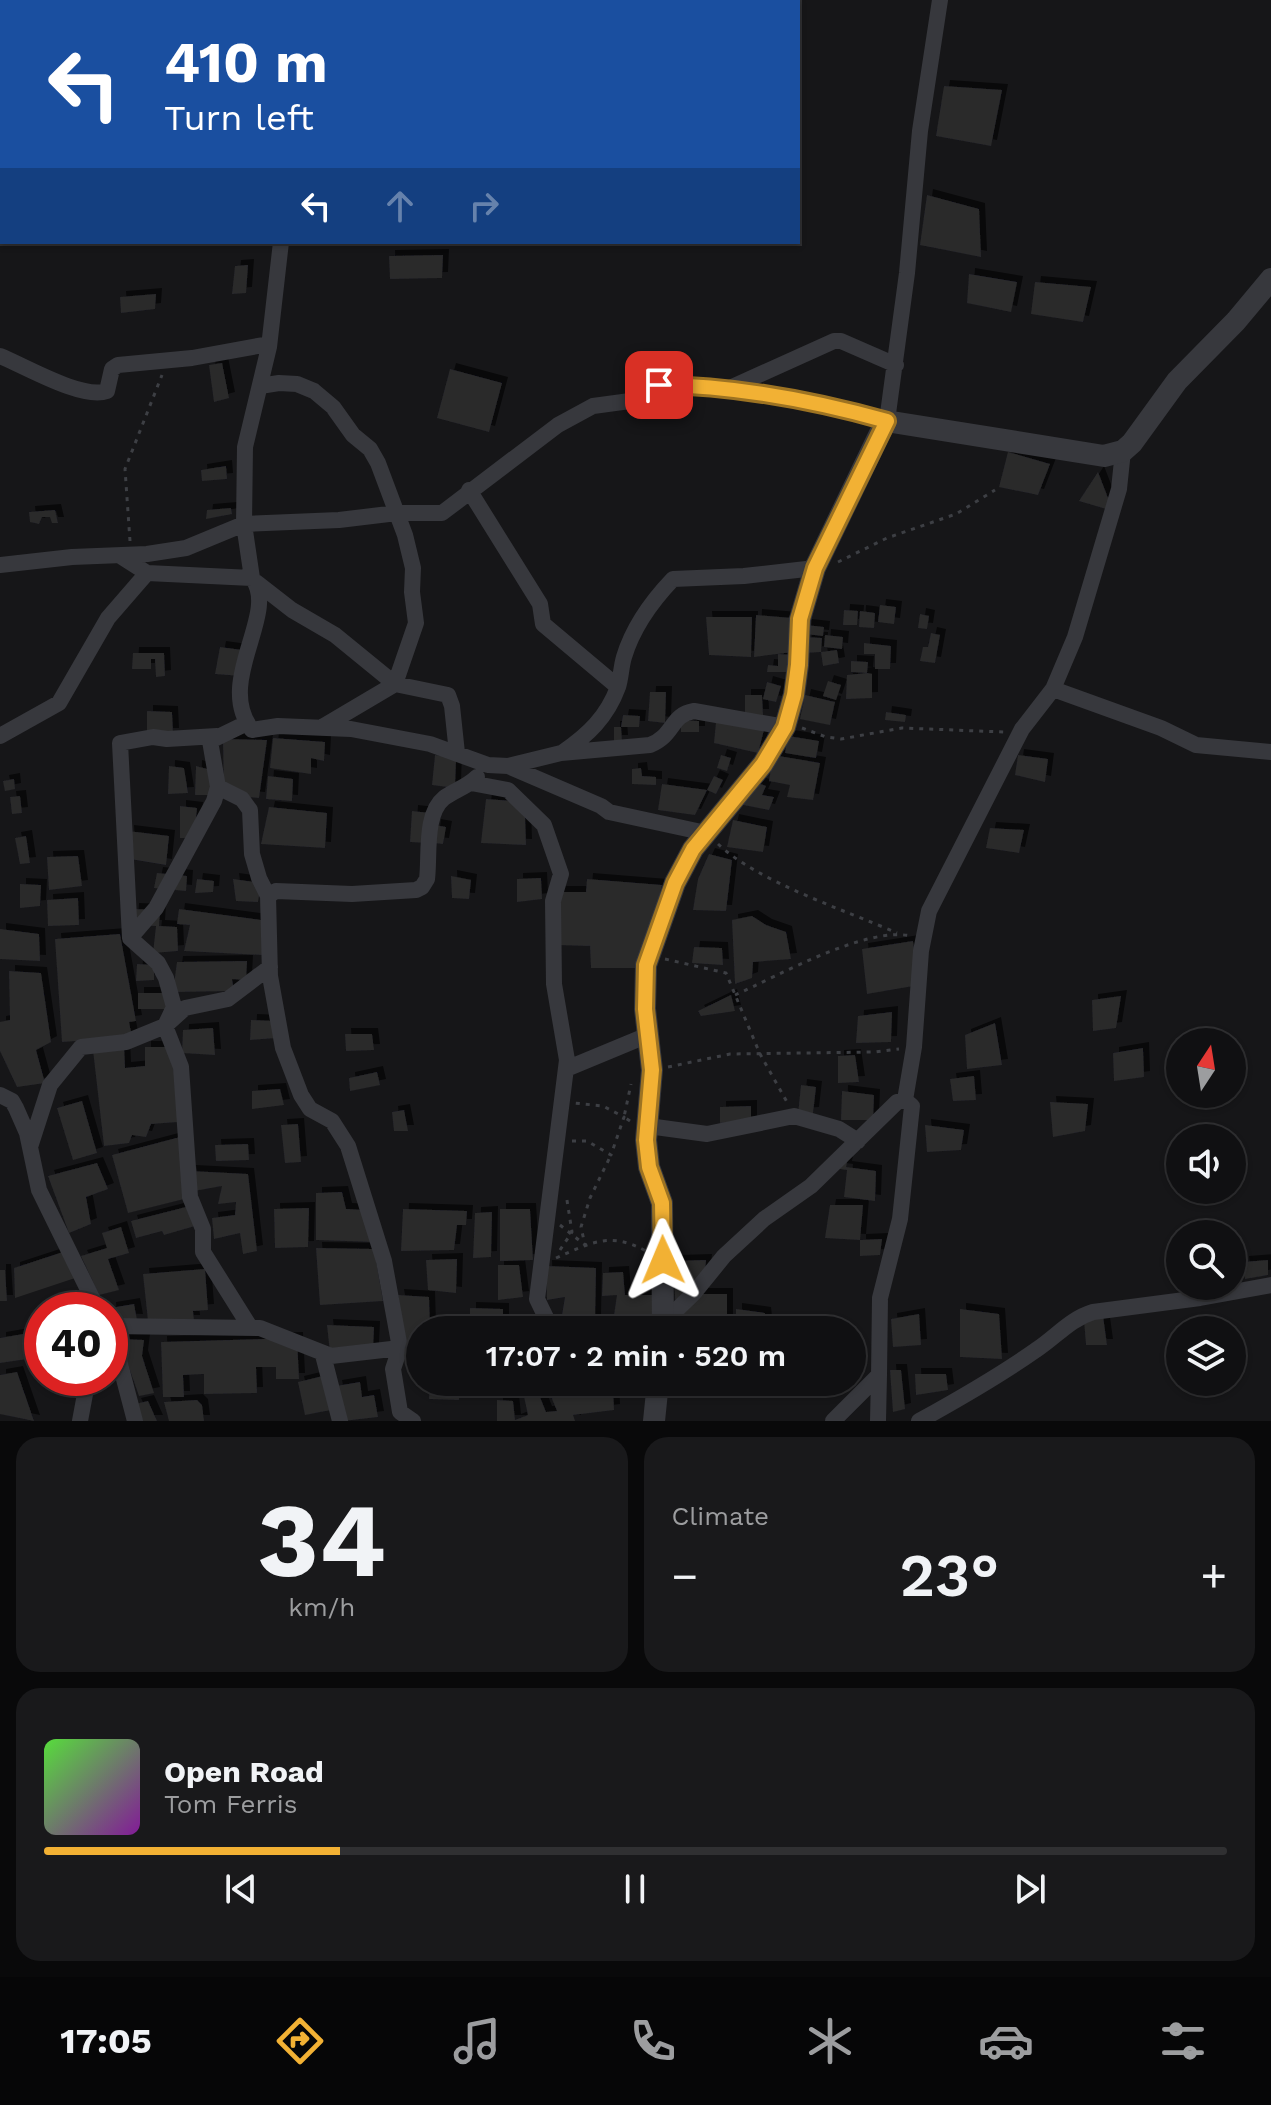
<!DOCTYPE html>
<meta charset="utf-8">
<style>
body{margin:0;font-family:"Work Sans",sans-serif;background:#19191b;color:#f1f3f6;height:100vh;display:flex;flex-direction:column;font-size:30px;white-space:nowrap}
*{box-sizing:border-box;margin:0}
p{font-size:26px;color:#9c9d9f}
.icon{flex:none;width:44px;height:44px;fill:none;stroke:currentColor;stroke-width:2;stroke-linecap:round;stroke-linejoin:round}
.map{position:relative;height:1421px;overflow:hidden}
.sheet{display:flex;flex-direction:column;gap:16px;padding:16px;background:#09090a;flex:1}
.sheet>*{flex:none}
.guide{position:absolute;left:0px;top:0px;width:800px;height:244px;box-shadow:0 2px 6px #0004,0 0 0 2px #303032;background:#1a4fa0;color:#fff;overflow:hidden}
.needle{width:52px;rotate:12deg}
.tools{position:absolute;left:1166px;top:1028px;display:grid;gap:16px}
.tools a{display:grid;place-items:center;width:80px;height:80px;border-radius:50%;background:#101012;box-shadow:0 2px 6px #0004,0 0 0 2px #303032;font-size:40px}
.speed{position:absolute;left:24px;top:1292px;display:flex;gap:16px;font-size:40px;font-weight:700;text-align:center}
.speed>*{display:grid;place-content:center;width:104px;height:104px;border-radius:50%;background:#101012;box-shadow:0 2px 6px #0004,0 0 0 2px #303032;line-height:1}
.speed .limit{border:12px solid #d22;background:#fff;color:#111}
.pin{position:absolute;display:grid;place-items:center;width:68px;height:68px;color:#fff;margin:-34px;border-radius:16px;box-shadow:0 4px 12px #0006}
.me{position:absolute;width:88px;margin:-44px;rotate:359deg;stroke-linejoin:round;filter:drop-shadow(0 0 6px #0008)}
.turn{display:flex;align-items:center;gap:28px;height:168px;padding:0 32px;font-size:36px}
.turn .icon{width:104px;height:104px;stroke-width:2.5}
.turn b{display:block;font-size:56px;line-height:68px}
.lanes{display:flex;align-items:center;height:76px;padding:0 32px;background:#0003;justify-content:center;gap:40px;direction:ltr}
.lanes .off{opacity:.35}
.big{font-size:60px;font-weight:600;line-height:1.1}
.sheet .card{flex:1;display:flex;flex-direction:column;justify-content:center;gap:12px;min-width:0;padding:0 28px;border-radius:24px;background:#19191b}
.sheet .dial{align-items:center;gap:0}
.dial b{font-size:104px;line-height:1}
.song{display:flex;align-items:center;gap:24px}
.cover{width:96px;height:96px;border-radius:12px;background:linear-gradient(135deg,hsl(110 70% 55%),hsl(290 70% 35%))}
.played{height:8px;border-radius:4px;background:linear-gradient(90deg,#f2b134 25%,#303032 25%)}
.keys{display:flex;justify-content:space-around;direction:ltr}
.heat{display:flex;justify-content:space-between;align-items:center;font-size:44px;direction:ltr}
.sheet .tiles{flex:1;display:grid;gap:16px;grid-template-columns:1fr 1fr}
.card:last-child{grid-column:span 2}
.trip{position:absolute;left:406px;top:1316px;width:460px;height:80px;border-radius:40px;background:#101012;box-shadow:0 2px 6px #0004,0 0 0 2px #303032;font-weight:600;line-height:80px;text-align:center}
.menu{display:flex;height:128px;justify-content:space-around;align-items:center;background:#060607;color:#9c9d9f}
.menu .icon{width:56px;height:56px}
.menu .selected{color:#f2b134}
.menu b{font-size:36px;color:#f1f3f6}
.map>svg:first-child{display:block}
.building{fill:#29292c;filter:url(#shadow)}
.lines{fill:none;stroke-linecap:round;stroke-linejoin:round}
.path{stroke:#3d3f44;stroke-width:3;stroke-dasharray:4 6;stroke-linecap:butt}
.minor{stroke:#37383d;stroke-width:16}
.tertiary{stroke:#37383d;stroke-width:22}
.route-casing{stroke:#9d7322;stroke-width:20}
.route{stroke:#f2b134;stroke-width:14}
</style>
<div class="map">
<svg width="1271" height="1421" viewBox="0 0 1271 1421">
<defs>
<filter id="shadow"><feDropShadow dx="6" dy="-6" stdDeviation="0" flood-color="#0009"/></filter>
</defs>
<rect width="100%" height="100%" fill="#161618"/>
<path class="building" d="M944 86 1002 90 991 146 936 136Z
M927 195 979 209 981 257 920 245Z
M443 255 442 278 390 279 389 256Z
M248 265 246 293 232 294 235 266Z
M969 274 1017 282 1011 312 967 303Z
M1035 282 1091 287 1083 322 1031 314Z
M156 294 155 309 121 313 120 297Z
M222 363 229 398 214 402 209 365Z
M450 369 502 383 489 432 437 418Z
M1008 452 1050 464 1038 495 999 487Z
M226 466 227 479 202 481 201 470Z
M1098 472 1113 511 1079 501Z
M231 508 232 514 206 519 207 510Z
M55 510 58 523H52L50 517H42L39 524 30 522 29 512Z
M880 605 896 607 894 624 878 622Z
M844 610 858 611 857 625H843Z
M860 611 875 613 874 628 859 627Z
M920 614 929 616 927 629 918 628Z
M756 615 792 618 793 652 754 657Z
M706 617H752L751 657 709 655Z
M806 625 824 627 823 636 805 634Z
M931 633 940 635 935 663 920 661 923 647H928Z
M825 635 843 637 842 649 824 647Z
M806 637 822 638 821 652 805 653Z
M864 643 891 646 890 669H875V654H864Z
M220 647 242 650 241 676 215 674Z
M837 650 839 663 823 666 821 652Z
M133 653H164L165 676 156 677 155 659H151V669H132Z
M778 654 794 655 793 672H767L768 665 778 666Z
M851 661 868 662 867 673 851 672Z
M867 673 872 674V698L846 699 847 675Z
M828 681 841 685 836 700 823 696Z
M767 682 781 686 776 702 763 699Z
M650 692H666L665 723 648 721Z
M745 695H762L763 715H745Z
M805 695 835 702 830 725 800 719Z
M147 711 172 712 173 734H147Z
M886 712 906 715 905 722 885 720Z
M623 715 640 716 639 727H621L622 741H614V727H621Z
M681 720 699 721V732H681Z
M716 722 764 730 758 753 714 743Z
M788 736 819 741 816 758 785 753Z
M273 738 325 742 324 761 311 758V774L270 768Z
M223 739 267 740 259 798 224 795Z
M435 755 456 758 455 788 432 785Z
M721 755 731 758 727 771 717 768Z
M773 755 820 763 813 800 787 797 790 785 769 781Z
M1018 755 1048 759 1045 782 1015 775Z
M169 766 184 768 188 793 168 794Z
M196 766 211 770 213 795H195Z
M641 768 642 776 656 777V785L632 784V769Z
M268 776 293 779 292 801 266 799Z
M714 776 723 780 716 794 707 790 695 815 658 810 662 784 707 790Z
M14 779 15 789 5 791 3 781Z
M755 782 766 786 762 795 774 797 769 810 738 804Z
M20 796 22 813 12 814 10 797Z
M486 799 514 801 525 815 526 845 481 843Z
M180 806 197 808 194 838H180Z
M269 807 327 813 325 848 261 844Z
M412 811 430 813 428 843 410 842Z
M733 820 767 827 763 852 727 847Z
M435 825 446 827 443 844 433 843Z
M990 828 1024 830 1019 853 986 848Z
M128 831 169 836 166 865 130 859Z
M26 836 30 863 20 864 15 838Z
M709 854 732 860 726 911 693 910 698 879Z
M78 856 82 886 49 890 47 857Z
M157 873 187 876 186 891 154 888Z
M451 876 471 880 469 899 452 898Z
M541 878 542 899 517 902V879Z
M197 879 214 881 213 892 195 893Z
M233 879 261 883 258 902 236 901Z
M587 879 662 885 641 968H591L590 946 556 945 558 892H586Z
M20 884 41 885 40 906 20 908Z
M78 898 79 925 48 926 47 900Z
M133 909 160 910 159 926 177 927 178 951 153 953 156 926 132 925Z
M179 909 261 920 263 955 184 951 190 925 177 924Z
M752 916 766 925 786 932 791 959 753 962 752 978 735 984 732 920Z
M0 929 39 934 40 961 0 959Z
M120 934 136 1021 129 1022 132 1037 62 1042 55 939Z
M913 941 919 985 867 994 862 949Z
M694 947 722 948 723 965 692 963Z
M247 961 246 980 232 979 234 991 173 992 177 962Z
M137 964 154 965V980L136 981Z
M9 971 41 973 51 1042 36 1050 45 1083 17 1087 0 1051V1022L10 1020Z
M138 993H166L168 1009H138Z
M731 995 735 1011 701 1016 698 1011Z
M1121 996 1116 1028 1093 1031 1092 1000Z
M892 1012 891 1042 856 1043 858 1016Z
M251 1020 275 1021 276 1038 250 1040Z
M995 1023 1002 1065 967 1069 965 1035Z
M213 1028 215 1055 182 1053 183 1030Z
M345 1034H372L374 1050 346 1051Z
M124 1046 125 1068 145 1066V1047H172L178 1122 151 1124 146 1137 132 1135 129 1143 104 1146 93 1050Z
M1143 1048 1144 1077 1114 1081 1113 1053Z
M855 1055 859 1082 838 1083V1056Z
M377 1072 380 1085 350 1091 349 1078Z
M974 1076 976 1100 953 1101 950 1079Z
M801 1085 816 1087 813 1113 798 1114Z
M280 1089 284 1105 252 1109V1091Z
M842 1091 874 1095 873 1120H841Z
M82 1101 97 1153 73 1160 57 1108Z
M1050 1102 1088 1104 1085 1131 1053 1137Z
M751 1106V1122L720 1123V1107Z
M404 1110 408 1131H394L392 1112Z
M298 1124 301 1162 285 1163 281 1125Z
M925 1125 964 1130 961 1150 927 1152Z
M180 1137 184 1199 128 1213 112 1155Z
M248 1144 249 1160 216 1161 215 1145Z
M849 1152 846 1167 876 1171 875 1201 844 1197 847 1170 833 1168Z
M97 1163 108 1189 86 1197 91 1224 69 1233 48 1176Z
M190 1171 248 1174 257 1251 243 1254 240 1233 214 1239 212 1218 235 1215 236 1202 218 1204 222 1186 194 1191Z
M342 1192 346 1209 364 1210 373 1242 316 1240V1193Z
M830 1205H863L860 1240 825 1238Z
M186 1207 195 1226 164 1235 162 1231 136 1238 131 1221Z
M309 1208 308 1247 275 1248 274 1209Z
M403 1209 467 1211 466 1225H457L454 1250 401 1251Z
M500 1209H530L533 1260 500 1261Z
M492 1212 491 1257 473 1258 475 1213Z
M121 1227 129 1253 108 1259 119 1290 99 1295 81 1256 107 1248 102 1233Z
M882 1239 880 1255 860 1256V1240Z
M316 1248 374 1249 383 1301 320 1305Z
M66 1251 75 1278 15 1298 14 1268Z
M457 1259 456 1293 428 1290 426 1260Z
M706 1260 703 1294H727V1330H677L673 1261Z
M1268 1260V1275L1245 1279 1243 1262Z
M498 1265H519L523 1297 498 1300Z
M546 1266 596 1268 595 1322 561 1321 565 1297 547 1300Z
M205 1269 208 1310 193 1311 194 1321H148L143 1274Z
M0 1270H5L7 1301H0Z
M623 1272 625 1295H653L654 1323 613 1322 617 1295 602 1296 603 1273Z
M398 1295 429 1297 430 1330H420V1357L408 1356Z
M134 1304 137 1320 111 1319 110 1308Z
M470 1308 503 1309V1330H470Z
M736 1309 765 1313 766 1322 746 1330H736Z
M960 1309 999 1314 1002 1359 960 1357Z
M919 1314 921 1345 893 1347 891 1319Z
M1103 1316 1107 1345H1086L1084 1320Z
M327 1325 374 1327 373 1349 330 1353Z
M42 1331V1357L30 1359 26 1333Z
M23 1334 27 1359 0 1363V1338Z
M297 1338 299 1379H276V1367H256L257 1393 204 1394V1374L183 1375 184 1397H163L161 1342Z
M119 1339 144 1340 142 1356 154 1393 139 1396Z
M890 1370H901L905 1409 893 1412Z
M17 1372 34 1421 0 1414V1375Z
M915 1374H946L948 1390 916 1395Z
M323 1376 331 1410 305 1415 298 1382Z
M360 1382 362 1397 374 1395 378 1417 343 1421 336 1386Z
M430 1382H459V1400L429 1399Z
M470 1382H504V1390L470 1389Z
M610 1384 613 1389 614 1410 573 1415 575 1421H497V1400L513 1401 515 1420 528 1415 523 1392H538L546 1412 557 1411 548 1389Z
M197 1400 202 1405 204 1421H169L164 1402Z
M148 1401 157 1421H143L135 1404Z"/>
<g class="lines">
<path class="path" d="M130 541 125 469 162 375
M838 562 887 538 956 514 995 490
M802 728 826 737 841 739 902 728 1004 732
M718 844C758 882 845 910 897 933
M665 959 726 973 760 1054 787 1102
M735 995C778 976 866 926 911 936
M668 1067 730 1054 874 1052 899 1049
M630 1121 624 1117 631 1084
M572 1141H587L611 1155 624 1117 603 1106 574 1103
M560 1225 585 1245 581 1227 590 1198 611 1155
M560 1250 572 1232 566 1194
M556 1258C590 1243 610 1231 646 1251"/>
<path class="minor" d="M183 0 185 2
M395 2 396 0
M0 356C25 366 82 400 107 391L112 369 118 365 192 358 269 344
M260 386 279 383 297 384 314 391 333 407 353 435 370 449 378 463 405 535 413 568 412 592 416 623 395 684 324 726
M732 387 834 341H841L896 365
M469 490 540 604 543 624 618 687
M122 557 147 573 252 578 244 524 245 447 269 347 281 242
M0 565 72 557 147 554 186 548 244 524 339 520 397 513H442L558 425 593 406 630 401 659 385 731 388 849 410 887 421 907 273 920 131 940 0
M252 578C280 613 214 681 252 730L278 726 351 729 430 744 488 765 508 766 561 753 650 745C675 735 670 715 694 711L785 727
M256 582 292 610 335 635 395 684 448 695 452 706 457 753
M1053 689 1161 728 1196 745 1271 752
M0 736 59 703 108 618 147 573
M563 752C588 735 607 717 618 687 621 678 621 667 624 657 633 627 652 601 673 579L744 576 815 568
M508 766 601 806 609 812 706 833
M471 783 508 790 544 825 561 874 553 901 554 984 567 1060 537 1299 552 1330
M218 787 242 799 250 810 252 854 259 878 268 896 270 976 283 1048 301 1095 310 1109 332 1121 348 1146 384 1261 400 1348 393 1369 400 1412 413 1421
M268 896 276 891 352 894 416 890 422 887 427 879C430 856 424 814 444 798 455 790 467 787 477 777
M130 938 120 743 153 737 167 739 217 736
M566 1069 648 1035
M0 1095 12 1101 16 1108 27 1133 39 1190 98 1310
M648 1126 707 1134 794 1116 839 1129 858 1141
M30 1147 50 1085 81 1047 126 1042 165 1026 174 1007 166 978 158 963 130 938 156 908 214 801 218 787 210 741 247 723
M663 1323 694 1293 724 1256 764 1219 811 1186 897 1102 905 1100
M110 1326 260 1328 331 1356 400 1348
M250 1327 203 1252V1229L190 1197 181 1067 165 1026 185 1008 228 999 270 967
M110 1338 119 1360 135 1421
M323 1355 340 1421
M615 1382H640
M80 1421 88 1378
M833 1421 879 1375 880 1298 900 1219 912 1106 905 1100 914 1047 921 951 929 911 1022 729 1053 689 1075 637 1119 489 1123 451
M878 1421 879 1375
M919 1421C959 1399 999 1376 1036 1350 1056 1337 1070 1319 1093 1312L1200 1298 1271 1285"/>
<path class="tertiary" d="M663 1330 662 1203 649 1167 646 1140 652 1070 645 1009 646 965 675 883 693 849 763 764 785 727 794 695 798 665 800 619 815 568 884 425 887 421 892 422 1104 456 1123 451 1132 443 1177 381 1236 321 1271 279
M654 1421 658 1382"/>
</g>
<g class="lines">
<g class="route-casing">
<path id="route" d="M659 385C737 386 812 400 887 421L815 568 800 619 798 665 794 695 785 727 763 764 693 849 675 883 646 965 645 1009 652 1070 646 1140 649 1167 662 1203 663 1260"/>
</g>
<use href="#route" class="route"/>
</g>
</svg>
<div class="tools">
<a><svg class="needle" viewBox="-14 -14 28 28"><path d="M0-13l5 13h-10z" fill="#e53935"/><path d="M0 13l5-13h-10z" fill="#9c9d9f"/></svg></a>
<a><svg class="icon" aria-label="sound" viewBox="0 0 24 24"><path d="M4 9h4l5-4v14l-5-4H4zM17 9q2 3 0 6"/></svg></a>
<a><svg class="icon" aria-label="search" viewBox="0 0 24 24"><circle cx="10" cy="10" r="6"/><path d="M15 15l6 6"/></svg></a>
<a><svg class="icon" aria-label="layers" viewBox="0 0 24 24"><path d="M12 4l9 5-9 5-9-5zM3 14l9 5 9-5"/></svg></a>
</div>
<div class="speed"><div class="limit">40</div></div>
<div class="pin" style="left:659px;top:385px;background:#d93025"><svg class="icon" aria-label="arrive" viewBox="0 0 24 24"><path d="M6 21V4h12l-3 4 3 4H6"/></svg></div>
<svg class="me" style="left:663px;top:1260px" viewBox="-20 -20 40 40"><path d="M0-17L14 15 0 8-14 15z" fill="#f2b134" stroke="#fff" stroke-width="4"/></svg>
<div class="trip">17:07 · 2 min · 520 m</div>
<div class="guide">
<div class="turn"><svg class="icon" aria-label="left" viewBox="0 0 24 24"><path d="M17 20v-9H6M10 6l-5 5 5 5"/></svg><div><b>410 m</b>Turn left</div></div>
<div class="lanes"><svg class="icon" aria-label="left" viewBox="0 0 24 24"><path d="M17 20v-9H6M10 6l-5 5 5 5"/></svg><svg class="icon off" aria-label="ahead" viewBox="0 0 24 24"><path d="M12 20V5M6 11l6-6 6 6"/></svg><svg class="icon off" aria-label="right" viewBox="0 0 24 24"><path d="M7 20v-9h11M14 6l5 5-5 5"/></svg></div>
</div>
</div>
<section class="sheet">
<div class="tiles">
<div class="card dial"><b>34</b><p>km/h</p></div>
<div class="card"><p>Climate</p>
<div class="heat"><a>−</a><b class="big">23°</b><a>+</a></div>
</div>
<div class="card">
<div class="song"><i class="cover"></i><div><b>Open Road</b><p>Tom Ferris</p></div></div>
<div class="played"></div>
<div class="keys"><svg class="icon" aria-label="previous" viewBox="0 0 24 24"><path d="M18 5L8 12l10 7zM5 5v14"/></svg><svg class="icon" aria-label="pause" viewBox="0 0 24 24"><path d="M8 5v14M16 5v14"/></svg><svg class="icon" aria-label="next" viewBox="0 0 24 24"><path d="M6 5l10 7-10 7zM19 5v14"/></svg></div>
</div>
</div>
</section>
<nav class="menu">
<b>17:05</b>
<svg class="icon selected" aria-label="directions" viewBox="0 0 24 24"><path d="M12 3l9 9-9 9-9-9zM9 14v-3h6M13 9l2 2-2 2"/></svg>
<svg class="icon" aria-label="music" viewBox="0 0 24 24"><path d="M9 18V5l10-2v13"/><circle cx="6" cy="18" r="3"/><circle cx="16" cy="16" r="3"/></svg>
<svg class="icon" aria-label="phone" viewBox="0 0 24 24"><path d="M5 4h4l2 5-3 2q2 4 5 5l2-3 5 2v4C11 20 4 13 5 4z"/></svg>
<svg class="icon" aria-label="climate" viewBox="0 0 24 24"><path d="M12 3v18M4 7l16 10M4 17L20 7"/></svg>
<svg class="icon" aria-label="car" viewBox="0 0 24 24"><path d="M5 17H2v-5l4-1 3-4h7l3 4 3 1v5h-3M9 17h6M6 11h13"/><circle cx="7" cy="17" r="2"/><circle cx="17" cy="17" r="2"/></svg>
<svg class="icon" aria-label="filters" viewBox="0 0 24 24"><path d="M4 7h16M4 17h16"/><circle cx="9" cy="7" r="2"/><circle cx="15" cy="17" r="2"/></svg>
</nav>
